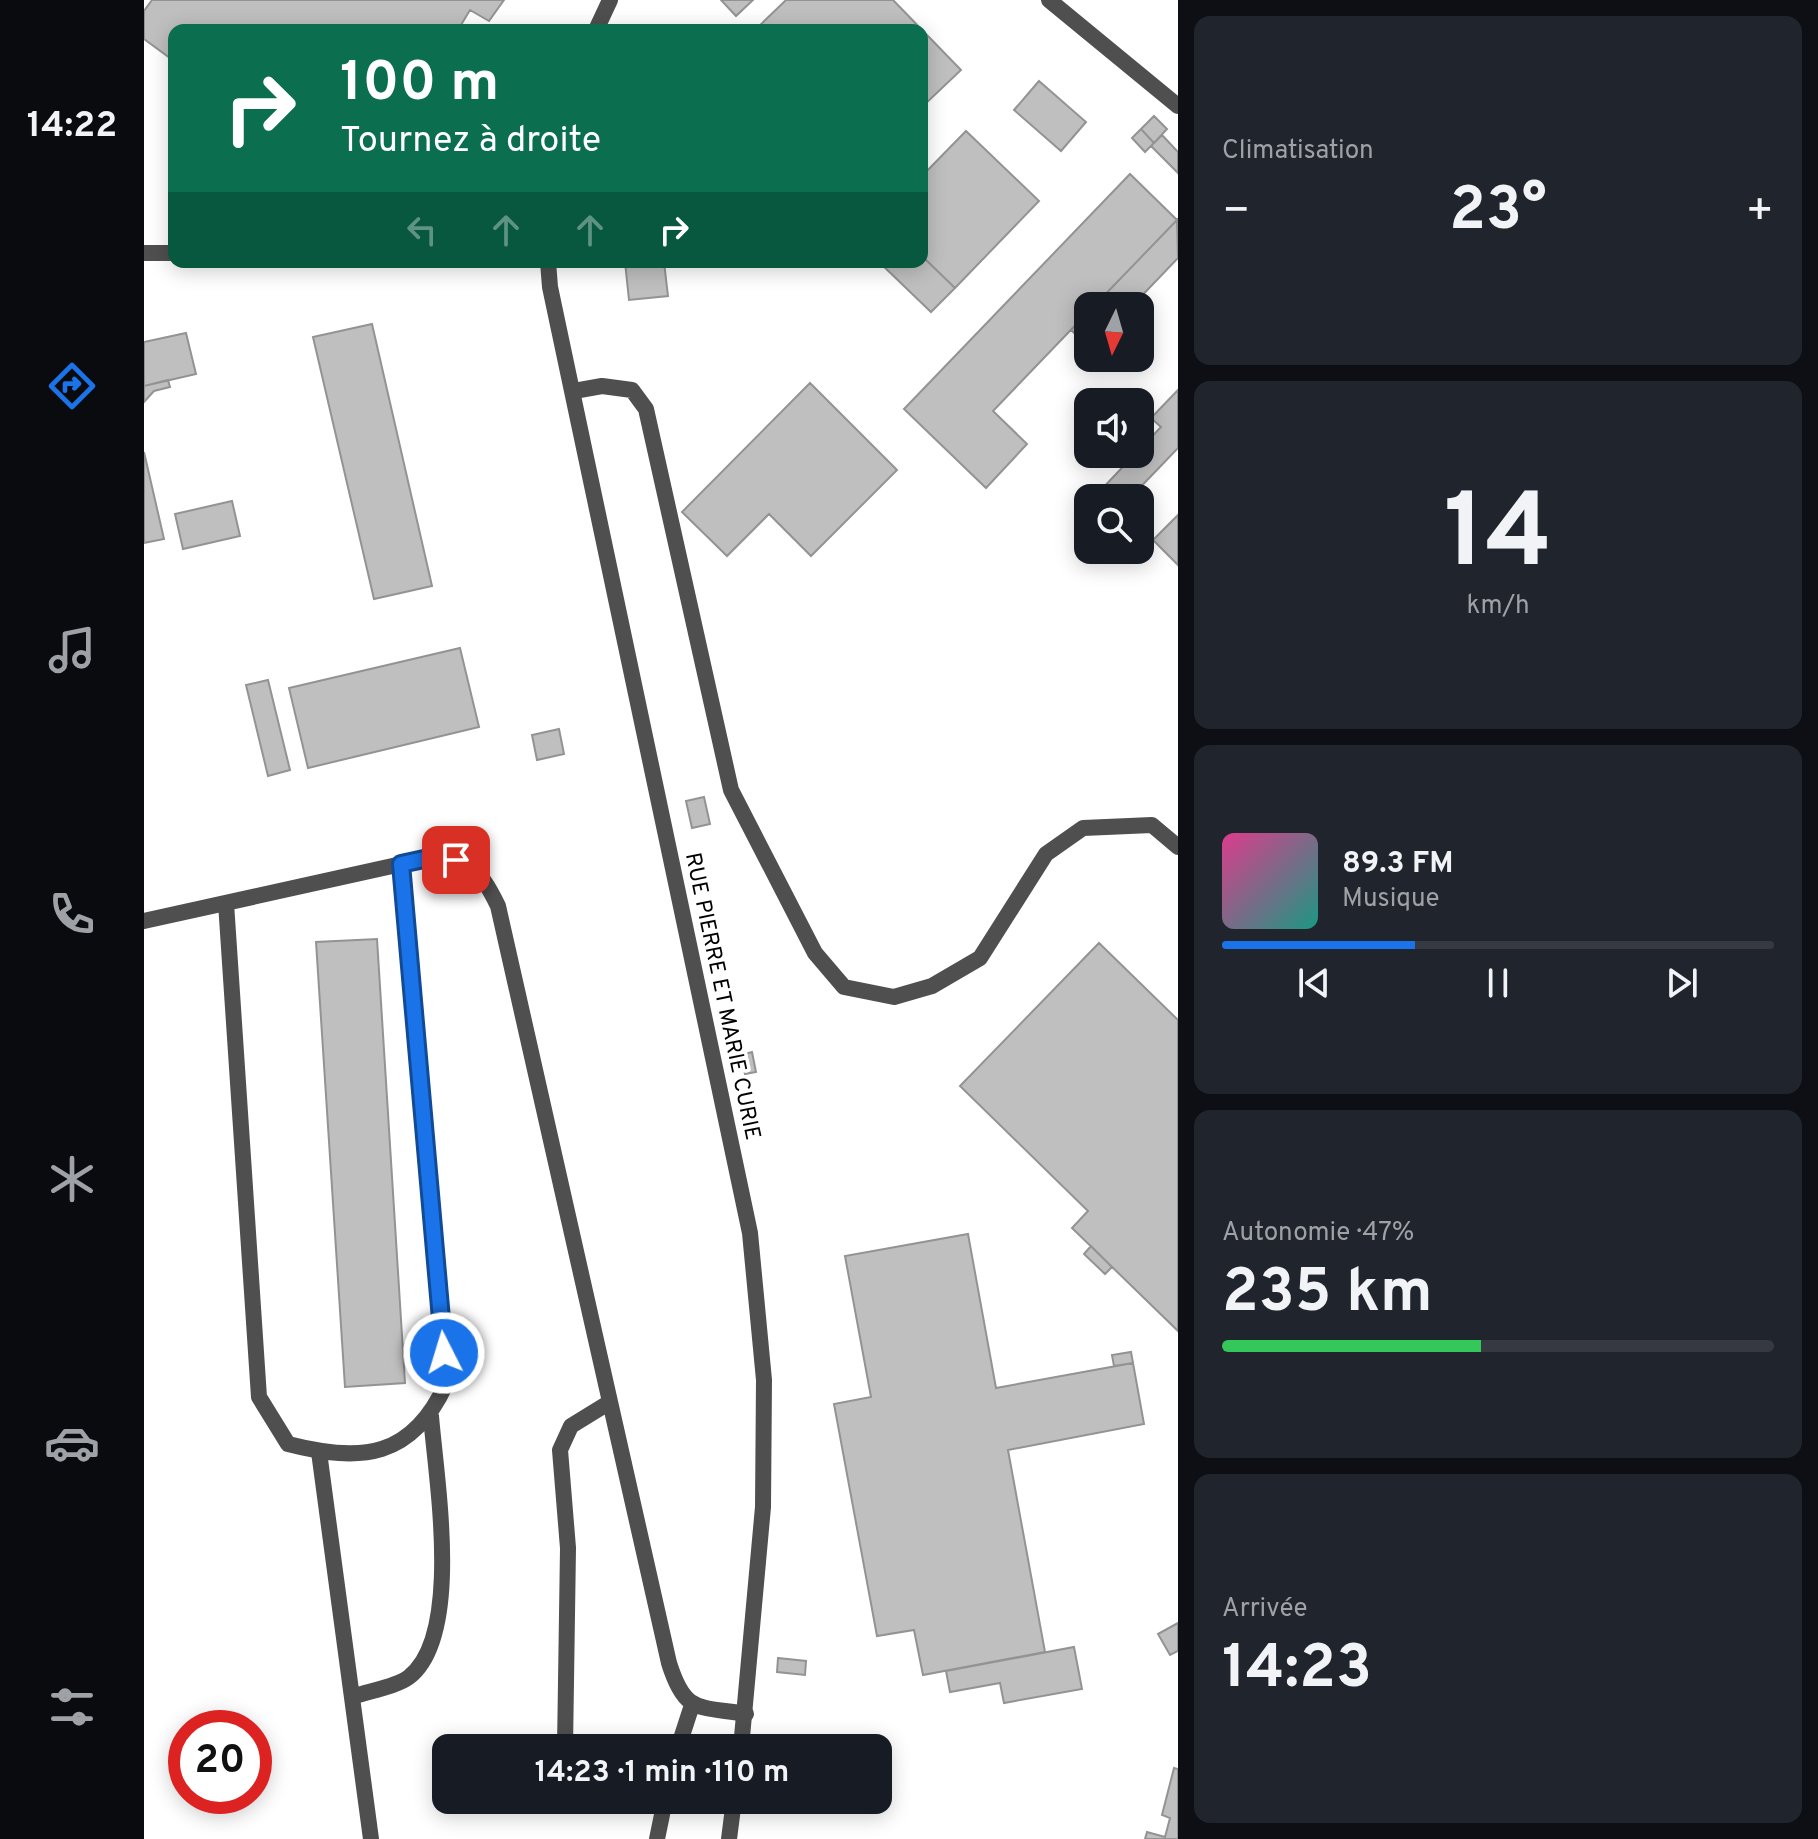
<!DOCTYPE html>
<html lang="fr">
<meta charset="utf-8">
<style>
body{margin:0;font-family:Overpass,sans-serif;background:#20242c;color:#f1f3f6;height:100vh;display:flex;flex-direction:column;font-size:30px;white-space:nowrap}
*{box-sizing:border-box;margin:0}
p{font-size:26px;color:#9ea1a6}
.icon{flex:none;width:44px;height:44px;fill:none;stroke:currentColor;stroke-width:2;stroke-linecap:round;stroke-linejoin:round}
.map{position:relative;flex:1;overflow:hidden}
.sheet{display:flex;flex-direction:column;gap:16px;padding:16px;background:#0d0f14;width:640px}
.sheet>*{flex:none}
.guide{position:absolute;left:24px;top:24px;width:760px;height:244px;border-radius:16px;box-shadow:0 4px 20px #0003;background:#0b6e4f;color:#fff;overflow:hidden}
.needle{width:52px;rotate:185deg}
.tools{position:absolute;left:930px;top:292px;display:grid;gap:16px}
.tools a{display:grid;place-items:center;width:80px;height:80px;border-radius:16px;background:#171b24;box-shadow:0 4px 20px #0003;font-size:40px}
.speed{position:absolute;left:24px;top:1710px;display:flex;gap:16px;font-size:40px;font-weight:700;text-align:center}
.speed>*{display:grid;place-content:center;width:104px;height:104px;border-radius:50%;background:#171b24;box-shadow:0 4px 20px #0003;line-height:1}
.speed .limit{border:12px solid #d22;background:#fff;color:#111}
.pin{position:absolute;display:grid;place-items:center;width:68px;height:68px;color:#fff;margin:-34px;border-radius:16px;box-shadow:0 4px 12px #0006}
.me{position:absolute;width:88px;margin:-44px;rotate:355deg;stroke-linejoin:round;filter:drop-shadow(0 0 6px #0008)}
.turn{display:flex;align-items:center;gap:28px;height:168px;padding:0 40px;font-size:36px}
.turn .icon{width:104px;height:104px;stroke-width:2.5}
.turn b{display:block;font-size:56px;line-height:68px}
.lanes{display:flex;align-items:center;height:76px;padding:0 40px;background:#0003;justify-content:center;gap:40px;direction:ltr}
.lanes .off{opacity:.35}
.big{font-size:60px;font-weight:700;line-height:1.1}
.sheet .tile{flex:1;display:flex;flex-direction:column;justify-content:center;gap:12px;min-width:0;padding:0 28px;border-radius:16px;background:#20242c}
.sheet .dial{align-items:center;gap:0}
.dial b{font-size:104px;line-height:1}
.song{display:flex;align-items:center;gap:24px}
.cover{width:96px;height:96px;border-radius:12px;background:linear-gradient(135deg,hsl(330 70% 55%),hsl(170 70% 35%))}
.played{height:8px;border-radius:4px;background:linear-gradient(90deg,#1a73e8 35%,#363941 35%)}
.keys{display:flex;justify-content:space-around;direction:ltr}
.heat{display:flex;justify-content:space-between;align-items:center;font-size:44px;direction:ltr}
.charge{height:12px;border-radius:6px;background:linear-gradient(90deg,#34c759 47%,#363941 0)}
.trip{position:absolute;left:288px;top:1734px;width:460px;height:80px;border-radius:16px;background:#171b24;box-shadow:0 4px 20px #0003;font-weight:700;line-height:80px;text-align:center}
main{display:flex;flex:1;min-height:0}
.tabs{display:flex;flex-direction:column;width:144px;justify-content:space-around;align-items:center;background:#090b0e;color:#9ea1a6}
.tabs .icon{width:56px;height:56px}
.tabs .active{color:#1a73e8}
.tabs b{font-size:36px;color:#f1f3f6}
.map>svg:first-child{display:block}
.building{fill:#bfbfbf;stroke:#939393;stroke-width:2}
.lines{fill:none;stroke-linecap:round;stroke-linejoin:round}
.lane{stroke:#4f4f4f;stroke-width:16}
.street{stroke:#4f4f4f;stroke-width:16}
.route-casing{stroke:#114b97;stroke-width:20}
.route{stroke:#1a73e8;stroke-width:14}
.labels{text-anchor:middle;stroke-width:7;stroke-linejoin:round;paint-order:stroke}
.street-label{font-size:22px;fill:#000;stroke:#fff}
</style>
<main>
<nav class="tabs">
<b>14:22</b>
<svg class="icon active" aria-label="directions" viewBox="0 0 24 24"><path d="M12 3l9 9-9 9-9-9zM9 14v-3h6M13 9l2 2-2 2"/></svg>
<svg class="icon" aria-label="music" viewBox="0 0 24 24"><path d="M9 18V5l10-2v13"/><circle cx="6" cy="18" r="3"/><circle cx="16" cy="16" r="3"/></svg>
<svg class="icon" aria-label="phone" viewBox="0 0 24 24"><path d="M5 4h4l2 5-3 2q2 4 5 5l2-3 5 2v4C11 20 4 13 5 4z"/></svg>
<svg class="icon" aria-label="climate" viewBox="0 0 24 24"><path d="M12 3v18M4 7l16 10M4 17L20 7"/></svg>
<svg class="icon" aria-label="car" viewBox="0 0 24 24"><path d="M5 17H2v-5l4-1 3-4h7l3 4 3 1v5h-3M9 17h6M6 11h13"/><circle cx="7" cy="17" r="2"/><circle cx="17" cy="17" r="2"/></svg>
<svg class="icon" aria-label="filters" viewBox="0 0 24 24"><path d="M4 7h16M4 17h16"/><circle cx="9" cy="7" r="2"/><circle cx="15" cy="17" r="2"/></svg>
</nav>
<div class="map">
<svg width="1034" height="1839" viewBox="0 0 1034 1839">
<rect width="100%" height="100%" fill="#fff"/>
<path class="building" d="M8 0H360L345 21 326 10 314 30H30V61L0 39V11Z
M577 0H609L592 16Z
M642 0H749L817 70 778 107V30H611Z
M895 81 942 122 917 151 870 110Z
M1010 116 1023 129 1010 143 997 129Z
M997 129 1010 143 1001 152 988 138Z
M822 131 895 201 811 288 778 256V176Z
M1018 135 1034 152V173L1007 146Z
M986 174 1033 220 950 306H944V312L849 411 883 444 842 488 760 409Z
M1033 220 1034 258 988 306H950Z
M778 256 811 288 787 312 735 262H778Z
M481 262H520L524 296 485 300Z
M944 312V346L927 330Z
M228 324 288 586 230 599 169 337Z
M42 333 52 374 0 386V342Z
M24 380 26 387 10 391 0 402V386Z
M666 383 753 470 667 556 625 514 583 556 538 512Z
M1034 390V448L986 498H961L955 492 991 454H996V449L1017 427 1007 418Z
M0 452 20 539 0 543Z
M88 501 96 536 39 549 31 514Z
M1034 515V565L1009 540Z
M316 648 335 727 164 768 145 688Z
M124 680 146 770 124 776 102 685Z
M415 729 420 754 393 760 388 735Z
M560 797 566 824 548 828 542 801Z
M233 939 261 1383 201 1387 172 942Z
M955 943 1034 1020V1331L928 1228 944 1211 816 1086Z
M608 1052 612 1072 601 1074 597 1055Z
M824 1234 852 1388 989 1363 1000 1424 864 1450 901 1652 779 1675 770 1630 733 1636 690 1404 727 1397 701 1256Z
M947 1246 968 1267 961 1274 940 1254Z
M987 1352 989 1363 970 1366 968 1355Z
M1034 1623V1651L1026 1655 1014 1634Z
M930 1647 938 1689 860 1703 856 1683 806 1692 802 1671Z
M634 1658 662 1661 661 1675 633 1672Z
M1030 1768 1034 1769V1839H1001L1003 1832 1021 1837 1026 1818 1018 1815Z"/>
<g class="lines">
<path class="lane" d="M430 391 458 386 488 390 502 409 587 790 671 953 700 987 750 997 788 986 836 958 902 854 939 828 1008 825 1034 847
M82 903 115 1397 144 1444C218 1463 268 1458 302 1384L257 864
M0 921 280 859C325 861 334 865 354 906L525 1663C541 1714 554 1706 602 1714
M175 1452 227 1839
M208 1697C224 1691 252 1687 265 1677 319 1635 292 1479 287 1416
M421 1748 424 1548 416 1450 427 1426 466 1402
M534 1748 548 1705
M513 1839 521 1800"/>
<path class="street" d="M905 0 1034 106
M452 30 466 0
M0 253H30
M404 262 406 287 606 1233 620 1380 619 1507 597 1748
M585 1839 590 1800"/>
</g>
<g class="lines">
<g class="route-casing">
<path id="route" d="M300 1353 257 864 280 859 312 860"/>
</g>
<use href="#route" class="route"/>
</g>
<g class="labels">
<g class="street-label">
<text transform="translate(580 996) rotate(78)" y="8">RUE PIERRE ET MARIE CURIE</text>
</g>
</g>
</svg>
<div class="tools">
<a><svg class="needle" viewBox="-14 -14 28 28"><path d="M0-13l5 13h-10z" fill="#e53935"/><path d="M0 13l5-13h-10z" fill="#9ea1a6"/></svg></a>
<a><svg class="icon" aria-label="sound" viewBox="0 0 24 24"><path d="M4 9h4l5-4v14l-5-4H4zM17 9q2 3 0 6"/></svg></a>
<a><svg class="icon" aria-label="search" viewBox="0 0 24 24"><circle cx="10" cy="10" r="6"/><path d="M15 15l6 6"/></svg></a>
</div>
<div class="speed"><div class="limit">20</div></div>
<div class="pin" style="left:312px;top:860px;background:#d93025"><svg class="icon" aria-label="arrive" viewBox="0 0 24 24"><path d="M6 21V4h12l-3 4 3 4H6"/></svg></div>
<svg class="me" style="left:300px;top:1353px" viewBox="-20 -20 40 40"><circle r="17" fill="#1a73e8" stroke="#fff" stroke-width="3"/><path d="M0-11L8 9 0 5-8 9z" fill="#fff"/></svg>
<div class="trip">14:23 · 1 min · 110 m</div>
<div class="guide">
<div class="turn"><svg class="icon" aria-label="right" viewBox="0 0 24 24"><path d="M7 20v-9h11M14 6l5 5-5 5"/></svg><div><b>100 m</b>Tournez à droite</div></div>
<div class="lanes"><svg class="icon off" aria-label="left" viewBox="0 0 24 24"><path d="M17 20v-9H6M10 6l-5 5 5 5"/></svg><svg class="icon off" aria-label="ahead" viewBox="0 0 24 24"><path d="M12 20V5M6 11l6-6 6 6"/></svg><svg class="icon off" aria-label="ahead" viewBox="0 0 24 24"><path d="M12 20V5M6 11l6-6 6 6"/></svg><svg class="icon" aria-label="right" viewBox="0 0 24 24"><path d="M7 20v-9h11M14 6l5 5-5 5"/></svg></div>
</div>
</div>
<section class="sheet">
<div class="tile"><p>Climatisation</p>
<div class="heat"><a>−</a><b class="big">23°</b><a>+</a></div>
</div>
<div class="tile dial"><b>14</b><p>km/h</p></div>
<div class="tile">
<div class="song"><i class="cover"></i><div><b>89.3 FM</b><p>Musique</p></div></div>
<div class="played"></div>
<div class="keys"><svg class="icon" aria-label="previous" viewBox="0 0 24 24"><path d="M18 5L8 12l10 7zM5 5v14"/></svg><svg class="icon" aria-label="pause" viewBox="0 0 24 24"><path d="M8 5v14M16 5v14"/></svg><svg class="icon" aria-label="next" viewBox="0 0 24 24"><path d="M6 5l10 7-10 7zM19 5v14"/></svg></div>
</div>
<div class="tile"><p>Autonomie · 47%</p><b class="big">235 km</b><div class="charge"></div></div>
<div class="tile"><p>Arrivée</p><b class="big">14:23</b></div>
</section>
</main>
